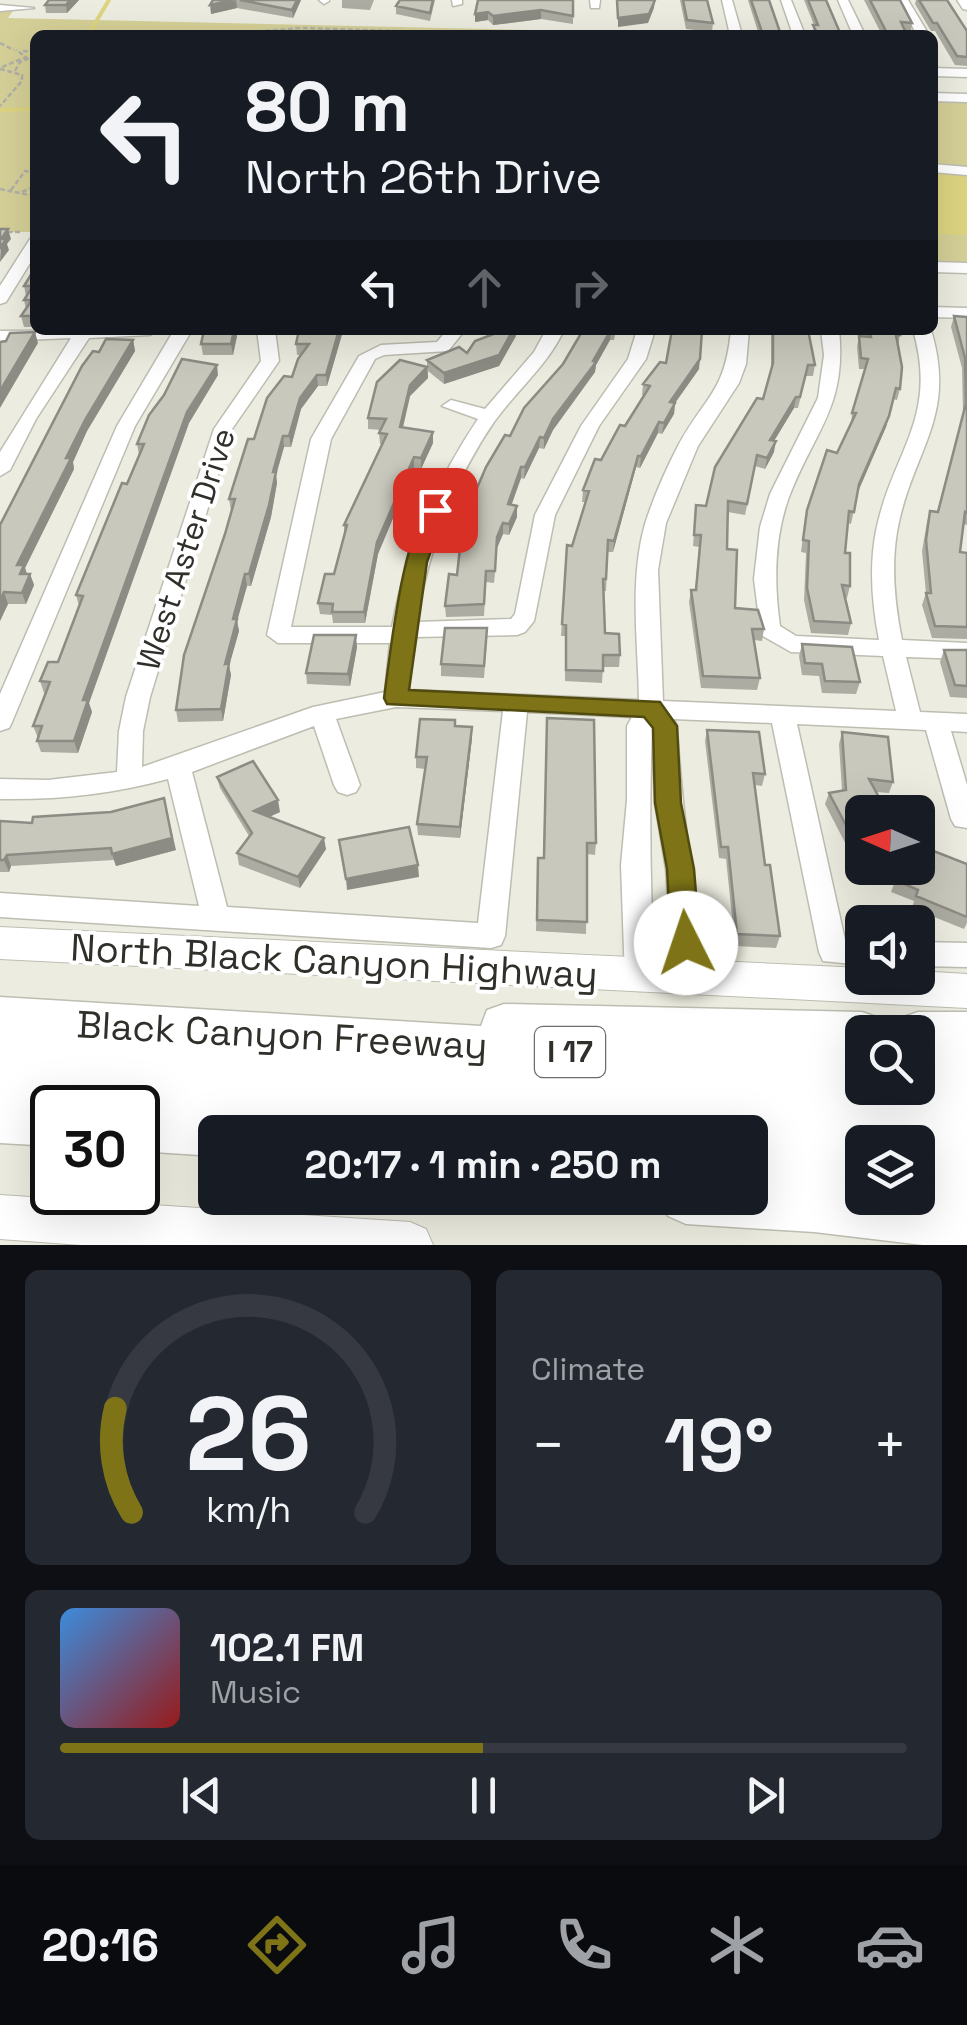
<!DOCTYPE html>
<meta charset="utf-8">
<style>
body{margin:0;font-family:"Space Grotesk",sans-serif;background:#242831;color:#f1f3f6;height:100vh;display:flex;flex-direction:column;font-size:38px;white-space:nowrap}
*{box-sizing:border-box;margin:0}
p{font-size:32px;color:#9ea1a6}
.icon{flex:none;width:55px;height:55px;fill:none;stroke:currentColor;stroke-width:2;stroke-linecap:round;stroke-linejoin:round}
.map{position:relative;height:1245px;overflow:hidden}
.drawer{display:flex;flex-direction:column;gap:25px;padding:25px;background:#0d0f14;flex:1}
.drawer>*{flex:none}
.guide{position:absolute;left:30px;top:30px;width:908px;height:305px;border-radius:15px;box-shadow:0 10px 40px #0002;background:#171b24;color:#f1f3f6;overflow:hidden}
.needle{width:65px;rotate:273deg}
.controls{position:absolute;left:845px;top:795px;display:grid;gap:20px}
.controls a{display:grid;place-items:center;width:90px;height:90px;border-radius:15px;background:#171b24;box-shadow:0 10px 40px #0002;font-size:50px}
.speed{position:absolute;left:30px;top:1085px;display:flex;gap:20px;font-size:50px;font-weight:700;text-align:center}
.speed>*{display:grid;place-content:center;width:130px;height:130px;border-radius:50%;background:#171b24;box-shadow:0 10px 40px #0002;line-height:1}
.speed .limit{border:5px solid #111;border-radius:15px;background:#fff;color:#111}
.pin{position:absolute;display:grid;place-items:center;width:85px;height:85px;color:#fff;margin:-42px;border-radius:20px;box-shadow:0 5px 15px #0006}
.me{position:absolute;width:110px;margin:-55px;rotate:356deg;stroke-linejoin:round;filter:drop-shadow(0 0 8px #0008)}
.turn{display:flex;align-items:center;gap:35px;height:210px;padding:0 50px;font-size:45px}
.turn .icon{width:130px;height:130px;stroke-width:2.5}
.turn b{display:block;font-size:70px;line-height:85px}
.lanes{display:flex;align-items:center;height:95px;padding:0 50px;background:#0003;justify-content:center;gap:50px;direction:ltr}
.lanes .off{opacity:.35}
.big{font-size:75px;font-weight:700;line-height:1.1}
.drawer .widget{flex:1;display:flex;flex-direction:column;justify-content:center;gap:15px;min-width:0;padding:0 35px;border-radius:15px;background:#242831}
.drawer .dial{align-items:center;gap:0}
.dial svg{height:260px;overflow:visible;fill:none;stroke:#363941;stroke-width:7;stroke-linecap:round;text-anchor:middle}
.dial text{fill:#f1f3f6;stroke:none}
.song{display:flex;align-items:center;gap:30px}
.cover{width:120px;height:120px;border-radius:15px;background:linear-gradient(135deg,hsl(210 70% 55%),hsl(0 70% 35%))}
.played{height:10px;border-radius:5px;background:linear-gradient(90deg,#7e7417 50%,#363941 50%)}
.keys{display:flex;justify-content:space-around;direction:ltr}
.heat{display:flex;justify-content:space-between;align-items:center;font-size:55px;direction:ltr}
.drawer .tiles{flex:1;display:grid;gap:25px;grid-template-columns:1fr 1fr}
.widget:last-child{grid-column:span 2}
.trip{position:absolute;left:198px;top:1115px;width:570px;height:100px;border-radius:15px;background:#171b24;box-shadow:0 10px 40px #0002;font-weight:700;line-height:100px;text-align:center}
.tabs{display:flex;height:160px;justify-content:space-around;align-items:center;background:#090b0e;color:#9ea1a6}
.tabs .icon{width:70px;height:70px}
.tabs .on{color:#7e7417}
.tabs b{font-size:45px;color:#f1f3f6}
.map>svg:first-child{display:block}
.green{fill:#d5d097}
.water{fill:#ddd480}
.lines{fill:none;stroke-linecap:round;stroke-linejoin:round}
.stream{stroke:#ddd480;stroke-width:4}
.minor-casing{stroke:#bebdb1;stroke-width:3}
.major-casing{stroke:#bebdb1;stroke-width:2}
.highway-casing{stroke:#bebdb1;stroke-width:3}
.path{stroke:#b1b0a7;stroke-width:2.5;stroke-dasharray:5 2.5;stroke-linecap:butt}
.minor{fill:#fff;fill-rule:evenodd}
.major{fill:#fff;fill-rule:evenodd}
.highway{fill:#fff;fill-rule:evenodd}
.wall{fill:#adaca2}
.shaded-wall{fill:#8d8c84}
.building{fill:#c9c8bc;stroke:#8d8c84;stroke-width:2.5}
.route{fill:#7e7417;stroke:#524b0f;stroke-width:2.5}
.labels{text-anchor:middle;stroke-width:8;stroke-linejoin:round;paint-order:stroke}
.shield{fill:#fff;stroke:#6e6d6a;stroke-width:2.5}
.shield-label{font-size:30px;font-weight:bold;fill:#302f2a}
.street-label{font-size:32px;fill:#302f2a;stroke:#fff}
.near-street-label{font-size:38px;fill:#302f2a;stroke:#fff}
</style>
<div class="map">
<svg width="967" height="1245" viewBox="0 0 967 1245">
<rect width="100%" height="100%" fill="#edece0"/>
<path class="green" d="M0 10 13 11 8 18 743 35H35V232H0Z
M933 99 967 100V266L933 265Z"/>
<path class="water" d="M933 172 967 175V235L933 234Z"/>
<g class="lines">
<path class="stream" d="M88 35 109 0
M0 110 35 109"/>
<g class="minor-casing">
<path id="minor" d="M319 0H329V1L324 4Z
M452 0H462V4L453 6Z
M590 0H600L599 8H591Z
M722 0H732L742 35H730Z
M781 0H791L805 35H793Z
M838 0H848L865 35H853Z
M898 0H908L929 35H917Z
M957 0H967V10L963 9Z
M0 5 34 8 0 11Z
M932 68 967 69V77L932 76Z
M932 93 967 94V102L932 101Z
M932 164 967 167V175L932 172Z
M35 237V255L6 302 0 304V286L30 239Z
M932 262 967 263V273L932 272Z
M932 307 967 308V318L932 317Z
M159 330 150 335 89 338 36 419 10 470 0 476V452L71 338 0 341V331Z
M174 330H192L135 426 12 722 9 728 0 731V694L117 426Z
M257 330H275L279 361 232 429 150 697 143 731 142 767 313 707 385 692 390 643H278L267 635 311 439 359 356 381 345 437 342 447 330H465L448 351 384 355 375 359 331 439 291 627H392C406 551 435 483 478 419L442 406 451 400 485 409 534 352 546 330H564C547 366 517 390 494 422 452 483 429 550 416 622L511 619 515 614 535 515 581 426 628 359 637 330H655L646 359 599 426 555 515 534 621 525 632 517 635 413 637 409 690 639 700C638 642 629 580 645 524 653 499 666 469 678 446 705 396 725 393 731 330H749L746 364 739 383 698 446 666 523 658 570 663 701 896 711 883 656 791 652 761 635 754 579 760 527 770 494 818 398 824 355 821 330H839C847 407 814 431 789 497 774 538 774 583 780 626L796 636 879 640C872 604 869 567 876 531 892 452 939 418 913 330H931C958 418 911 452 897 532 891 568 895 605 902 640L967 643V659L906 657 920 712 967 714V732L951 731 967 785V828L955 826 951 819 926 730 797 724 845 940 862 941V965L823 961 819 952 772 723 673 719 677 726C681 811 696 895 703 980L698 989 688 993 678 989 673 980 666 869 655 803 652 727C649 810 650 894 655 978L650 987 640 991 630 987 625 978 621 865 627 800V726L632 717 527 712 505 936 501 945 491 948 0 917V893L199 906 168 779C113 794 58 800 0 799V779L48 780 117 772 119 731 126 697 214 429 261 361ZM396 707 503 711 478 923 227 907 192 772 314 726 334 785 338 792 347 795 356 792 360 785 336 719Z
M918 942 967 943V967L918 966Z"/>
</g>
<g class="major-casing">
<path id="major" d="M0 927 862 968V978H918V971L967 974V1008L0 959Z
M0 1195 410 1222 426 1229 433 1245H81L0 1239Z"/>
</g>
<g class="highway-casing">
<path id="highway" d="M0 997 481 1026 487 1010 504 1004 862 1012 879 1018 885 1032H862V1088H918V1032H895L901 1018 918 1012H967V1245H923L814 1232 686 1224 668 1216 660 1198H750V1132H356L247 1126 250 1132H215V1156L138 1151V1108H52V1146L0 1143ZM862 1142H918V1198H862Z"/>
</g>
<path class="path" d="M213 35 301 28 527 35
M0 43 14 50
M23 51 35 52
M2 67 26 57 16 50
M0 69 22 75V81L0 106
M15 71 20 62 35 56
M0 189 35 196
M11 190 25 171 35 172
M22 192 35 186
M0 232H20"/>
<use href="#minor" class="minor"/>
<use href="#major" class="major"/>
<use href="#highway" class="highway"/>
</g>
<path class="wall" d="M79 0 67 13H46L45 5Z
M213 0H301L293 18 237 8 211 14Z
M342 0H374L370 10 342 8Z
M400 0H435L430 21 396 14V6Z
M573 0V24L541 19 493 25 488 20 475 22V14Z
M680 0H707L713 23 712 32 686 29Z
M748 0H769L781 35H759Z
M804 0H826L841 35H812L814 25Z
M864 0H900L912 23 911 31H905L907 35H882Z
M916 0H947L967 31V66L955 65 935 31H931L915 4Z
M35 268V327H24L21 316 26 309 24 300 26 296 24 286Z
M954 316 967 317V525L963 524 960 552 967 553V639L932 638 922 605 926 593 922 551 927 522 930 511 937 512 963 414 962 368 951 327Z
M355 330H440L439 334H356Z
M486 330H519L499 366 444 384 428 371V378L410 396 403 428 433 443 421 469 414 468 378 554 365 623H333L332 615 320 614 318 603 334 574 344 534V525L382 444H380L379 433 381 430 368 429V418L427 367V360L467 353 491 335H486Z
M583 330H616L614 340H610L596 365 595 372 553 430 544 449 539 448 524 479 521 478 511 505 517 506V517L509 535 503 534 497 548 494 583 486 582 484 616 446 617 445 606 510 436 563 364Z
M771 330H808L815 365 813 376H806L798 408H794L774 441V452L765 469 755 466 745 515 728 512 727 549 735 608 764 629 762 641 754 640 760 678 757 690 701 688 689 602 691 590H695L699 547 693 546 696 505 706 506 763 399 771 370Z
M863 330H898L900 335 898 345 900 389 897 400 893 399 886 427 858 492 851 524 848 523 845 553 850 586 847 598H845L851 623 848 635 811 633 804 600 806 553 801 552 805 521 807 510 851 424 852 413 865 369H859L857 347 859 336 865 337Z
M343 331 327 386H318L301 409 291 447H284L276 475 277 483 271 517 251 586H247L237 621 239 631 229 666 231 675 223 721 178 722 176 710 225 534 231 511 229 499 254 439 292 377 301 355H297L296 344Z
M237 336 233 355H203L201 344Z
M133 340 135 351 87 431 73 462 74 469 25 568 27 574H30L34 585 26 604H8L0 621V525L99 352Z
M699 369 675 403 674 414 662 434 658 433 640 468 636 467 613 552H608L606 591H604L605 633 620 655 619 667H603L602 683 565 681V636H561L567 545 572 546 586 502H582L583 490 601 460 644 395H642L643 384Z
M218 375 189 423 89 703 92 712 78 753 41 752 37 741 38 738 33 726 45 693H44L40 681 58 662 79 606 76 595 139 455 137 444Z
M487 639 484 678 441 676V664Z
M802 644 860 682 856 694 822 693 819 676 802 675 799 656Z
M357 647 350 686 307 684 306 673Z
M944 650H967V698L950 697 940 662Z
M547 718 596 843 595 855 587 854 586 934 536 931 538 858H543Z
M456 726 472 727V738L460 838 418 835 417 824 425 769 416 768V757Z
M707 730 765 774 762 786 755 785 765 865 780 936 776 948 735 946 726 859 719 858 705 741Z
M842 732 893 782 889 793 876 792 862 858 854 860 825 804 829 793 842 790 839 744Z
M217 777 280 812 269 817 326 849 300 888 239 865 237 853 249 836 220 788Z
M0 821 176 850 116 866 114 860 11 866 9 872H0Z
M967 864V923L964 929 912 908 914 901 891 892 900 868 922 875Z"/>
<path class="shaded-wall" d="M70 0H79L67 13 66 5Z
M236 0 237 8 211 14 210 5Z
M297 0H301L293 18 292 10Z
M655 0 654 8 648 23 618 27V18Z
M541 10V19L493 25V16Z
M488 12V20L475 22V14Z
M8 229 11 239 7 244 9 250 0 262 1 239Z
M234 330H236L237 336 233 355 231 344Z
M339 330 343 331 327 386 326 375Z
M513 330H516V336L499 366 444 384V373Z
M611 330 610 340 596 365 595 372 553 430 544 449V438L553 419 593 361Z
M35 332 38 343 0 408V391Z
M133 340 135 351 87 431 73 462 74 469 25 568 28 577 24 585 17 565 85 420Z
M700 359 699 369 675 403 674 414 662 434 664 423 670 402Z
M217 365 218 375 189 423 89 703 92 712 78 753 74 741 83 700 187 412Z
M427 367 428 378 410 396 400 439V427L410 385Z
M317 375 318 386 301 409 291 447 289 436 300 398Z
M796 397 794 408 768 451 770 440Z
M889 416 886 427 856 496 859 484Z
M659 422 658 433 640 468 641 456Z
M433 432V443L421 469V458Z
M283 436 284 447 276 475 277 483 271 517 251 586 249 574 273 472Z
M540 437 539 448 524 479 525 467Z
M776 441 774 452 765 469 767 458Z
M638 456 636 467 613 552 614 541Z
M414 457V468L378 554 365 623 364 612 377 542Z
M521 467V478L508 515V504Z
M517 506V517L509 535V524Z
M503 523V534L497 548 494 583 497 537Z
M30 574 34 585 26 604 22 593Z
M245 574 247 586 237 621 239 631 229 666 231 675 223 721 221 709 225 664 233 619Z
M4 592 8 604 0 621V601Z
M356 635 357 647 350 686 348 674Z
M472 727V738L460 838V827Z
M164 798 176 850 116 866 112 854Z
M278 800 280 812 256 823 254 811Z
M324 838 326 849 300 888 298 877Z
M862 847V858L854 860 858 848Z
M7 855 11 866 9 872 4 860Z
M418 865 419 877 347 890 346 879Z"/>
<path class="building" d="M49 0H70L66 5H45Z
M213 0H233L210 5Z
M240 0H297L292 10Z
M400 0H433L430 13 396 6Z
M478 0H573V16L541 10 493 16 488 12 475 14Z
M617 0H655L649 14 618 18Z
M683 0H707L713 23 687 20Z
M751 0H769L781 35H763Z
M808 0H826L841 35H818L813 25H818Z
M870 0H900L912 23 901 22 907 35H888Z
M919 0H947L967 31V57L957 56 937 23H933Z
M0 229H8L1 239H6L0 248Z
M35 268V316H21L32 300H24L33 286H24Z
M954 316 967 317V513L965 512 960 552 967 553V627L935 626 926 593H931L926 540 930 511 938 512 966 403 965 358Z
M204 330H234L231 344H201Z
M299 330H339L326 375H317L300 398 289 436H283L273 472H276L269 505 249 574H245L233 619H237L225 664 229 663 221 709 176 710 184 655 225 534 235 499H229L248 439H254L267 398 284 376 292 377 298 359 309 344H296Z
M504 330H513L499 355 444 373 427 360 459 347 467 353 475 341Z
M583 330H611L593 361 596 362 553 419 544 438 540 437 525 467H521L508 504 517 506 509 524 503 523 497 537 495 571H486L484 604 445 606 449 574 457 575 463 521 486 467 505 435 510 436 524 408 563 364Z
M672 330H702L700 359 670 402 675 403 664 423 659 422 641 456H638L614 541 608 540 606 579H603L605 633 619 634 620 655H603V671L566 670V625L562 624 567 545 572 546 589 491 583 490 595 459 601 460 620 425 625 426 650 386 643 384 660 362 666 363Z
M773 330H808L815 365H808L800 397H796L770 440 776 441 767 458 757 455 747 504 728 501 727 549 737 550 735 608 758 610 764 629H752L760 678 703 676 691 590H696L701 535H694L696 505 706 506 715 467 757 398 763 399 773 363Z
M869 330H898L900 335H896L902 367 900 389 896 388 889 416 859 484 854 512 849 511 845 553H850V586L842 585 851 623 814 621 807 588 809 541 803 540 807 510 827 450 837 453 856 413H852L868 359 861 358 859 336 871 337Z
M35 332 0 391V342L6 341 10 333Z
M106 339 133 340 85 420 66 458H71L17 565H24L20 574H30L22 593 4 592 0 601V525L82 366 93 351 99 352Z
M182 359 217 365 187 412 83 700H88L74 741H37L42 726H33L50 682 40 681 48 662H58L83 596 76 595 122 483 127 484 144 444H137L149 415 164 395Z
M400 360 427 367 410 385 400 427 433 432 421 458 414 457 377 542 364 612H332L333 604 318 603 325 574H334L347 525H344L387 434 379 433 386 419 368 418 377 382Z
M445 628H487L484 666 441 664Z
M314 635H356L348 674 306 673Z
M802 644 852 647 860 682 825 681 822 664 805 663Z
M944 650H967V686L955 685Z
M547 718 594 720 596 843H587V922L537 920 538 858H544Z
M420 719 455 720V726L472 727 460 827 417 824 427 757H416Z
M707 730 759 732 765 774 753 773 765 865H770L780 936 737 934 728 847H721Z
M842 732 888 737 893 782 869 779 887 812H862V847L858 848 829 793 846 790Z
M253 761 278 800 254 811 324 838 298 877 237 853 252 833 217 777Z
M164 798 172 838 112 854 111 848 7 855 4 860H0V821L32 823 33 817 111 812Z
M409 827 418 865 346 879 339 840Z
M931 850 967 864V917L916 896 918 890 896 880 900 868 918 866 923 876Z"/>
<path class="route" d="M435 504 446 510 427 562 409 690 660 702 677 726 681 803 694 869 700 943 696 952 686 956 675 952 671 943 667 869 655 803 653 728 644 717 387 704 384 698C389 665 404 513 435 504Z"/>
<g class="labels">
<rect class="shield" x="535" y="1027" width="70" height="50" rx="8"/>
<g class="shield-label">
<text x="570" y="1062">I 17</text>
</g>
<g class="street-label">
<text transform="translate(186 549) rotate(-72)" y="11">West Aster Drive</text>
</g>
<g class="near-street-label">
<text transform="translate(334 961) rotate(3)" y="13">North Black Canyon Highway</text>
<text transform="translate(282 1035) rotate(3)" y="13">Black Canyon Freeway</text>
</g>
</g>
</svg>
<div class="controls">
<a><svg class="needle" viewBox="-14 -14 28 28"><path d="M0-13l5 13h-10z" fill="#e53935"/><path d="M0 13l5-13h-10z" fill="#9ea1a6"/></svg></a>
<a><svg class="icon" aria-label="sound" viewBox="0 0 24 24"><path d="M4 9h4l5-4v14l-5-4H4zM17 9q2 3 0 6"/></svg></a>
<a><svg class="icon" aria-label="search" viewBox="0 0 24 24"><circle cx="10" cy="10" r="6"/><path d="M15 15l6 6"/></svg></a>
<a><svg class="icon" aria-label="layers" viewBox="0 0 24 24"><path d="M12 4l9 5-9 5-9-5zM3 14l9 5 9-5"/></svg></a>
</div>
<div class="speed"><div class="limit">30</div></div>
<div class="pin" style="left:435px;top:510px;background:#d93025"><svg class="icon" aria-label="arrive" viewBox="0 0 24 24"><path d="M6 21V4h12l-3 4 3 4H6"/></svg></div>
<svg class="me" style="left:686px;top:943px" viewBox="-20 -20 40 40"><circle r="19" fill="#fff"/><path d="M0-13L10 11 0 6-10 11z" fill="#7e7417"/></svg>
<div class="trip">20:17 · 1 min · 250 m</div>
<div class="guide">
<div class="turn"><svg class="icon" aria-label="left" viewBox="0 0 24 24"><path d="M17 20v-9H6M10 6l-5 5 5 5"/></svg><div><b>80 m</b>North 26th Drive</div></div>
<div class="lanes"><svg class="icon" aria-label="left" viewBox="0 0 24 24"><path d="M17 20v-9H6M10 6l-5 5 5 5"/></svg><svg class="icon off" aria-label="ahead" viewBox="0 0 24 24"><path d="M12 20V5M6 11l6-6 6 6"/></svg><svg class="icon off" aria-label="right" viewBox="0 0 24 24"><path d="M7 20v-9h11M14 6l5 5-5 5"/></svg></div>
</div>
</div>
<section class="drawer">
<div class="tiles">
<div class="widget dial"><svg viewBox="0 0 100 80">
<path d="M14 69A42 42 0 1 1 86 69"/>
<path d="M14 69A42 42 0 0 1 9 37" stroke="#7e7417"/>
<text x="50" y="56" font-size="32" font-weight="700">26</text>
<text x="50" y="72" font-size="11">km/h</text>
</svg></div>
<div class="widget"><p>Climate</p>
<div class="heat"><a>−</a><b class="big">19°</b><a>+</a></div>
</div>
<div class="widget">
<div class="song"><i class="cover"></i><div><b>102.1 FM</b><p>Music</p></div></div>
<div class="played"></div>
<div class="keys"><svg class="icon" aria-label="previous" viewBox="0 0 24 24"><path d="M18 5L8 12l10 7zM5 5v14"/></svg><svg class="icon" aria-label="pause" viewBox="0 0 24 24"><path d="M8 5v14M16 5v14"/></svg><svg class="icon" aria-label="next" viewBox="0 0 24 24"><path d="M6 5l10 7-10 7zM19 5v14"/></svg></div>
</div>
</div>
</section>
<nav class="tabs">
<b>20:16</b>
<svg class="icon on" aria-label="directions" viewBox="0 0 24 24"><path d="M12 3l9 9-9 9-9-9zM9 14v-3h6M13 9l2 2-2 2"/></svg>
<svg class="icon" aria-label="music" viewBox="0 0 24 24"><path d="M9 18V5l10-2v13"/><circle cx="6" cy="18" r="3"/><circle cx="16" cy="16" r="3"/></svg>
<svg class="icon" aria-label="phone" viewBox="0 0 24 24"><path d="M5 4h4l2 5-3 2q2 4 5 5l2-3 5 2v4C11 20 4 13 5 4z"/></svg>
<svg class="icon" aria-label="climate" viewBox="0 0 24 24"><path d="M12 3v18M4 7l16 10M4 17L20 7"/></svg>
<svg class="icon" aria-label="car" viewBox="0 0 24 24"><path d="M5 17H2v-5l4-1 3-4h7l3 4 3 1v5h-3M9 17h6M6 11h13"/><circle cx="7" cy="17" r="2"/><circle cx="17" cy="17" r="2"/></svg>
</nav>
